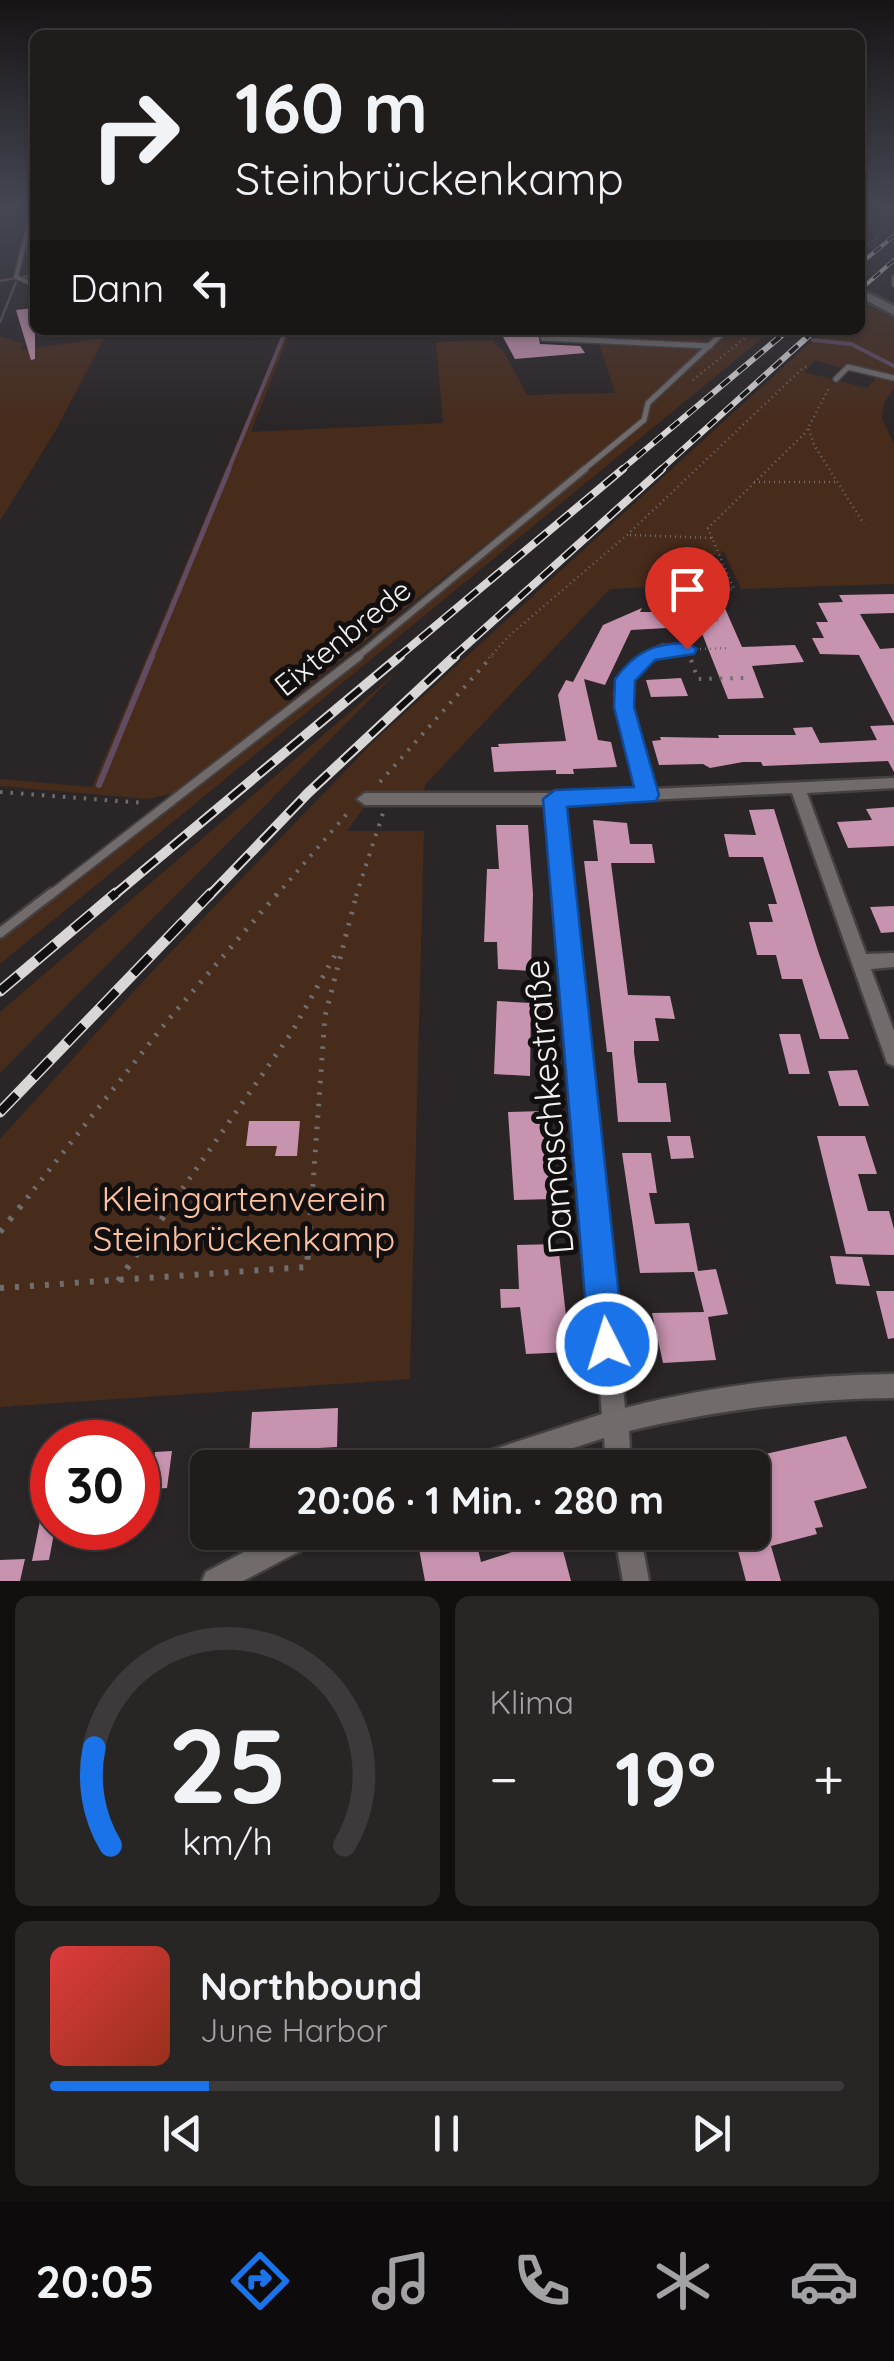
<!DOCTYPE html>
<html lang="de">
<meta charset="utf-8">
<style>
body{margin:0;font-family:Quicksand,sans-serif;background:#282525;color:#f1f3f6;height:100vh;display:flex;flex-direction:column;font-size:38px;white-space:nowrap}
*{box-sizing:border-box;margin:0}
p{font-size:32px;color:#a2a1a3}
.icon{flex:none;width:55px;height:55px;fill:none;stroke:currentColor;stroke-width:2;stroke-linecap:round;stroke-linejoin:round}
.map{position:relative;height:1581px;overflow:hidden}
.details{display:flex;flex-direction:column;gap:15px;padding:15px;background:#120f0f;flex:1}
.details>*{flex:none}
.hud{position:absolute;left:30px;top:30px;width:835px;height:305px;border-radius:15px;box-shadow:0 2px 8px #0004,0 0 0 2px #3d3a3b;background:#201c1c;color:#f1f3f6;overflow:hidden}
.speed{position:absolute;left:30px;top:1420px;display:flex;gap:20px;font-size:50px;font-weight:700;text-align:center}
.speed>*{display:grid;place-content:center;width:130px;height:130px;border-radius:50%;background:#201c1c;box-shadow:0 2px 8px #0004,0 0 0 2px #3d3a3b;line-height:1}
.speed .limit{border:15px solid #d22;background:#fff;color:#111}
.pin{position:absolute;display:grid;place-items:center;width:85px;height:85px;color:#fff;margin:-102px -42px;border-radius:50% 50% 50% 0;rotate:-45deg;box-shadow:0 0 10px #0007}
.pin .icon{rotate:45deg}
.me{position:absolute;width:110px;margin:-55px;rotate:355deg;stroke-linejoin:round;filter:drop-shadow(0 0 8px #0008)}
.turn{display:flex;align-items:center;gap:35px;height:210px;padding:0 40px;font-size:45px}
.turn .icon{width:130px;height:130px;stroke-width:2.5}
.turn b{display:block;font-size:70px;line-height:85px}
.then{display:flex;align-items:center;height:95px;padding:0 40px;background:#0003;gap:20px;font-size:38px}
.big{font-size:75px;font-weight:700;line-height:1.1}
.details .card{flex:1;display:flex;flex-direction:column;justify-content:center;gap:15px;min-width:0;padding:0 35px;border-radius:15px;background:#282525}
.details .dial{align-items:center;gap:0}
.dial svg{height:260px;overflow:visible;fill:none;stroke:#3d3a3b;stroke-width:7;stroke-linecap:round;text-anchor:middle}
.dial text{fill:#f1f3f6;stroke:none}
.song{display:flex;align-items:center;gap:30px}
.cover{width:120px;height:120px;border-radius:15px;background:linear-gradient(135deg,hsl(0 70% 55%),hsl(10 70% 35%))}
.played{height:10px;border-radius:5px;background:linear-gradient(90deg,#1a73e8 20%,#3d3a3b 20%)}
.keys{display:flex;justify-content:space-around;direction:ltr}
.heat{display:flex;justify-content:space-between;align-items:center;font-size:55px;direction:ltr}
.details .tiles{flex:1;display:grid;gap:15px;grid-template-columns:1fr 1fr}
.card:last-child{grid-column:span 2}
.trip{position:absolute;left:190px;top:1450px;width:580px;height:100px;border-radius:15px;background:#201c1c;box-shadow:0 2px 8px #0004,0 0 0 2px #3d3a3b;font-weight:700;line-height:100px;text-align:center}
.menu{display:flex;height:160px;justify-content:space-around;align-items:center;background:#0d0b0b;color:#a2a1a3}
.menu .icon{width:70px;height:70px}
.menu .active{color:#1a73e8}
.menu b{font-size:45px;color:#f1f3f6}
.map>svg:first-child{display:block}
.green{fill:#472b1b;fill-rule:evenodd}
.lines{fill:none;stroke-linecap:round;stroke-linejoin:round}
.stream-far3{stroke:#614b61;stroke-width:2.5}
.stream-far2{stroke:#614b61;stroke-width:4}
.stream-far1{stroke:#614b61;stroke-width:5}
.stream{stroke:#614b61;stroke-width:6}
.building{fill:#c893af}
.service-far4-casing{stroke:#444040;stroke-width:6}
.service-far3-casing{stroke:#444040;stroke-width:8}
.service-far2-casing{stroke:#444040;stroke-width:10}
.service-far1-casing{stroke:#444040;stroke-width:12}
.service-casing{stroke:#444040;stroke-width:14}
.minor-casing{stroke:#444040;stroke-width:5}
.secondary-casing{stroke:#444040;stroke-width:6}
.path-far3{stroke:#716d6d;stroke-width:2.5;stroke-dasharray:1 4;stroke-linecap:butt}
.path-far2{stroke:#716d6d;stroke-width:4;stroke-dasharray:2.5 8;stroke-linecap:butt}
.path-far1{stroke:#716d6d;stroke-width:5;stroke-dasharray:2.5 9;stroke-linecap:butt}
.path{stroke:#716d6d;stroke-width:6;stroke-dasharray:4 11;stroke-linecap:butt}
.service-far4{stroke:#716b6c;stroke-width:4}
.service-far3{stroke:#716b6c;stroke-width:5}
.service-far2{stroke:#716b6c;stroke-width:6}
.service-far1{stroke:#716b6c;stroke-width:8}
.service{stroke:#716b6c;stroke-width:9}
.minor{fill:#716b6c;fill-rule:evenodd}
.secondary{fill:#716b6c;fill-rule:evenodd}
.rail-far4-casing{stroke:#d9d6d6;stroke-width:4}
.rail-far3-casing{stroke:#d9d6d6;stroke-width:6}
.rail-far2-casing{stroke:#d9d6d6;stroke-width:8}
.rail-far1-casing{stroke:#d9d6d6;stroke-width:10}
.rail-casing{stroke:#d9d6d6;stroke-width:11}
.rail-far4{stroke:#110f0f;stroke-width:2.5;stroke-dasharray:9;stroke-linecap:butt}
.rail-far3{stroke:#110f0f;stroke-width:4;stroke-dasharray:11;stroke-linecap:butt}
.rail-far2{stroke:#110f0f;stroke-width:5;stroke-dasharray:15;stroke-linecap:butt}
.rail-far1{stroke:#110f0f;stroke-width:6;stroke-dasharray:19;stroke-linecap:butt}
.rail{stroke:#110f0f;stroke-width:8;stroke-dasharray:24;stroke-linecap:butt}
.route{fill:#1a73e8;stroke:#114b97;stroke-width:2.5}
.labels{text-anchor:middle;stroke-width:10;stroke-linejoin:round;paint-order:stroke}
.street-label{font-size:30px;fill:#f3f0f0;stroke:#110f0f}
.near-street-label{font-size:35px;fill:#f3f0f0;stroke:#110f0f}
.near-park-label{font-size:35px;fill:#fdc1a0;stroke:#110f0f}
</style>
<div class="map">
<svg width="894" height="1581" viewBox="0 0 894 1581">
<rect width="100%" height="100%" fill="#2a2526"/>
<path class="green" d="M860 302 894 319V388L884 403 882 418 894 444V584L741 589 724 552 712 556 722 579 716 584 610 589 425 785 424 798 370 799 347 831H424L410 1379 0 1407V1139L143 981 373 742 824 330H860ZM815 360 876 378 867 388 804 372Z
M284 330H291L251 432 443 423 436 342 492 340 504 352 527 395 615 393 599 344 701 349 646 403 640 420 176 793 147 799 0 786V779L92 787Z
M579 330H722L711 341 694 343 590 340Z
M731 330H772L0 964V939L297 711 646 421 651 404 659 396Z
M0 336 24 344 20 350 104 338 56 430 0 521Z
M399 670 0 1073V1012Z"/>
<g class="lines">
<path class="stream-far3" d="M22 277 35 275
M0 281 16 278
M0 322 16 282"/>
<path class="stream-far2" d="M813 340 851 344 894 366
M228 471 286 330"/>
<path class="stream-far1" d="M151 658 229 469"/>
<path class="stream" d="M99 785 152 656"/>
</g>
<path class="building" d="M35 308V359L31 360 16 310Z
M538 334 540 344 580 346 585 353 515 359 503 337Z
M894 594V613L860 614 880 649 894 648V723L859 655 820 654 812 638H824L816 622H828L818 603 843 602 839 595Z
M720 597 742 647 795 645 804 662 752 666 764 698 728 699 688 598Z
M642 608 640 612H661L667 628 631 630 605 685 584 679 598 740 611 742 617 767 573 769 574 774H556V770L494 772 491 747H499L498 744 566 741 558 695 566 680 573 682 603 625Z
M681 678 688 696 651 697 646 680Z
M894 725V772L888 761 763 766 761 762H743L710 768 703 764 659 765 652 741 661 740 660 737 719 738 718 735H796L793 728 812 727 820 743 860 741 877 740 870 726Z
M894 807V846L848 848 837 822 872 820 866 809Z
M774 809 818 951 849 1039H820L802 979H782L776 955H757L749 922H773L768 904H777L763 857H729L724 834 756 835 749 810Z
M593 820 627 823 630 844H652L655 863H611L628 995 670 996 675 1019 655 1018 659 1041H634V1052L638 1083H666L671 1122H618L612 1052H607L584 861H598Z
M496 825H528L533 894 531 971 498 969 497 942H484L487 869H499Z
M894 906V932L881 933 870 907Z
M497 1001 531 1003 530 1076 494 1074Z
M779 1034H800L810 1074H789Z
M857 1070 869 1106H839L828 1071Z
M545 1111 554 1199 514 1200 508 1112Z
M249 1121H300L297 1156H275L277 1146H246Z
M667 1136H690L694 1158 671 1159Z
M817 1136H865L877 1174H858L868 1211H889L894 1229V1255L846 1254Z
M622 1153H651L657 1193H649L655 1224 689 1223 698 1271 716 1269 728 1314 708 1317 716 1360 663 1363 652 1313 704 1312 694 1272 640 1273Z
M558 1244 570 1352 526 1354 520 1307 501 1308 500 1289H519L517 1245Z
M830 1256 862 1257 870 1286 836 1284Z
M876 1291H894V1338L888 1339Z
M338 1408 337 1447 301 1449 300 1466 248 1468 252 1412Z
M846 1436 867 1488 814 1501 823 1527 815 1528 817 1534 771 1546 781 1581H746L733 1532H766L752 1492V1457Z
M172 1451 167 1488 138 1490V1474L153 1473 155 1452Z
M45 1496 52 1497 55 1528 49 1560 32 1561Z
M474 1532 481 1562 512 1552 510 1540 530 1532H558L571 1581H425L419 1549Z
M25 1559 20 1581H0V1560Z"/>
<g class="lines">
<g class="service-far4-casing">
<path id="service-far4" d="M33 207 16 277 35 285
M894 277V285"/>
</g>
<g class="service-far3-casing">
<path id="service-far3" d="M543 338 710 346
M836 379 848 367 894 378
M582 471 644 420 648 403 726 330"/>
</g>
<g class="service-far2-casing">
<path id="service-far2" d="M663 649H687L667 591
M356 658 585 469"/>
</g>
<g class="service-far1-casing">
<path id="service-far1" d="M49 896 359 656"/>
</g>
<g class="service-casing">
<path id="service" d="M0 933 52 893"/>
</g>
<g class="minor-casing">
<path id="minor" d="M663 645 669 649 668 652C625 673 627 686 637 728 642 748 648 768 653 789L894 778V788L807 793 866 954 894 953V967L871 969 894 1031V1066L887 1063 885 1057 792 793 563 804 625 1408C714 1385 803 1375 894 1374V1398C803 1399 717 1410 629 1431L631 1468H606L604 1438 512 1468H464L467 1459 476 1455 602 1414 548 805H365L357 799 365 793H555L638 790 615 695 621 679 631 663 643 654Z
M282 1532H323L319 1541 243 1581H202L206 1572Z
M614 1532H640L649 1581H623Z"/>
</g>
<g class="secondary-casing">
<path id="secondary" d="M860 289 894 306V315L860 297Z"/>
</g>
<path class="path-far3" d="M860 251 894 223
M693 380 755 330
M809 429 814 445 864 524
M754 482H838
M630 535 712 538 734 589 682 591
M712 538 708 528 806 432 830 386
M692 621 719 620
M700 649 730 648
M489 658 510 635 627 535 804 367H810"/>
<path class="path-far2" d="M691 660 698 679 744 678
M380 782 492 656
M0 792 145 803
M276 896 351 809
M356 896 383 813"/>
<path class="path-far1" d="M27 1198 168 1020 278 893
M176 1198 292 1032 339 948
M312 1198 325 1016 357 893"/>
<path class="path" d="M0 1232 29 1196
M118 1281 178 1196
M0 1288 307 1267 312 1196"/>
<use href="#service-far4" class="service-far4"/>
<use href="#service-far3" class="service-far3"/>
<use href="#service-far2" class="service-far2"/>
<use href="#service-far1" class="service-far1"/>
<use href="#service" class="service"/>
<use href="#minor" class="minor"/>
<use href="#secondary" class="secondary"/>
<g class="rail-far4-casing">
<path id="rail-far4" d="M860 264 894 236
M860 290 894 260"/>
</g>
<g class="rail-far3-casing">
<path id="rail-far3" d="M620 471 788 330
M659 471 815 330"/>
</g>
<g class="rail-far2-casing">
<path id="rail-far2" d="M397 658 623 469
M452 658 662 469"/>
</g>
<g class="rail-far1-casing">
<path id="rail-far1" d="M113 896 400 656
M209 896 308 793 455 656"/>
</g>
<g class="rail-casing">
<path id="rail" d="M0 991 116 893
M0 1112 211 893"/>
</g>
<use href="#rail-far4" class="rail-far4"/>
<use href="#rail-far3" class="rail-far3"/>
<use href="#rail-far2" class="rail-far2"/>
<use href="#rail-far1" class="rail-far1"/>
<use href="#rail" class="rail"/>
</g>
<linearGradient id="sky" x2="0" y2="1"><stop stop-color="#171415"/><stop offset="0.48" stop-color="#444652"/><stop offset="1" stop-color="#444652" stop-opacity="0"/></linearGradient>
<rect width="894" height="428" fill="url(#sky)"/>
<path class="route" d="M687 643 697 649 694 654 655 660 635 681 634 707 659 795 656 801 567 807 624 1344 619 1357 607 1362 594 1357 589 1344 543 799 555 790 634 787 614 707 615 679C635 652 654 643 687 643Z"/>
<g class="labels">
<g class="street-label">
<text transform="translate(343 638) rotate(-39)" y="10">Eixtenbrede</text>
</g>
<g class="near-street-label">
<text transform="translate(549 1107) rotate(-95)" y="12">Damaschkestraße</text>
</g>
<g class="near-park-label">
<text x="244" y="1211">Kleingartenverein<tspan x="244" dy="40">Steinbrückenkamp</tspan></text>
</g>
</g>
</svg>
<div class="speed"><div class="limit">30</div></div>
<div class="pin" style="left:687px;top:649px;background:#d93025"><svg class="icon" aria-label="arrive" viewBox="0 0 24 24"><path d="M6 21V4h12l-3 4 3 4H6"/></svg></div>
<svg class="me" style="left:607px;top:1344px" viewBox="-20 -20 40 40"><circle r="17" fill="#1a73e8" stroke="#fff" stroke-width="3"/><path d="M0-11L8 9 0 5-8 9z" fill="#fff"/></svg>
<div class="trip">20:06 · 1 Min. · 280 m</div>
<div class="hud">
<div class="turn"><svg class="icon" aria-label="right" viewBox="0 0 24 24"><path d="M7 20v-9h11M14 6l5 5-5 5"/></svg><div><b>160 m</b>Steinbrückenkamp</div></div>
<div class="then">Dann<svg class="icon" aria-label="left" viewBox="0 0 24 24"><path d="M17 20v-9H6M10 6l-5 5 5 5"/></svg></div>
</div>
</div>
<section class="details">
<div class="tiles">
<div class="card dial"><svg viewBox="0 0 100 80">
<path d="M14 69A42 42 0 1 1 86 69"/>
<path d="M14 69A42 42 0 0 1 9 39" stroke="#1a73e8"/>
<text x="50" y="56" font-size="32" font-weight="700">25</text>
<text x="50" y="72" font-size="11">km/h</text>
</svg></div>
<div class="card"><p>Klima</p>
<div class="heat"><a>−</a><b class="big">19°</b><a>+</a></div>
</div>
<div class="card">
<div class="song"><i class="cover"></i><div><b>Northbound</b><p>June Harbor</p></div></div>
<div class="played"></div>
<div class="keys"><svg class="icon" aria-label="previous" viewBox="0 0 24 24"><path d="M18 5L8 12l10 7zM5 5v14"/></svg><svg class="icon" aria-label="pause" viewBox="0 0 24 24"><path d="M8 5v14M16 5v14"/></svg><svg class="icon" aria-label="next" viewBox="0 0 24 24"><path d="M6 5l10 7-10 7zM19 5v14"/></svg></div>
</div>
</div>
</section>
<nav class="menu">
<b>20:05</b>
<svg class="icon active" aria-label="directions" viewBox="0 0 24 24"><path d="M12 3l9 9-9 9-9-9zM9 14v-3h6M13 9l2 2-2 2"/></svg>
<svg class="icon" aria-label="music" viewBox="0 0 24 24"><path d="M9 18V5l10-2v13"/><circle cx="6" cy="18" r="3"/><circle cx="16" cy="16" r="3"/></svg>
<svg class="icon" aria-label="phone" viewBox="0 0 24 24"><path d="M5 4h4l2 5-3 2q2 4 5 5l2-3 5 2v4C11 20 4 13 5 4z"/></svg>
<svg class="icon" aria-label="climate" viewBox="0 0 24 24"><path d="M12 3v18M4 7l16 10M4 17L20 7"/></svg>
<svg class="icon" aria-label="car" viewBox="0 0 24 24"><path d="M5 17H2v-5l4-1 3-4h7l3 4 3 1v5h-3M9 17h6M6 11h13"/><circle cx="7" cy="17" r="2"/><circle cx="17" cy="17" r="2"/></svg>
</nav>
